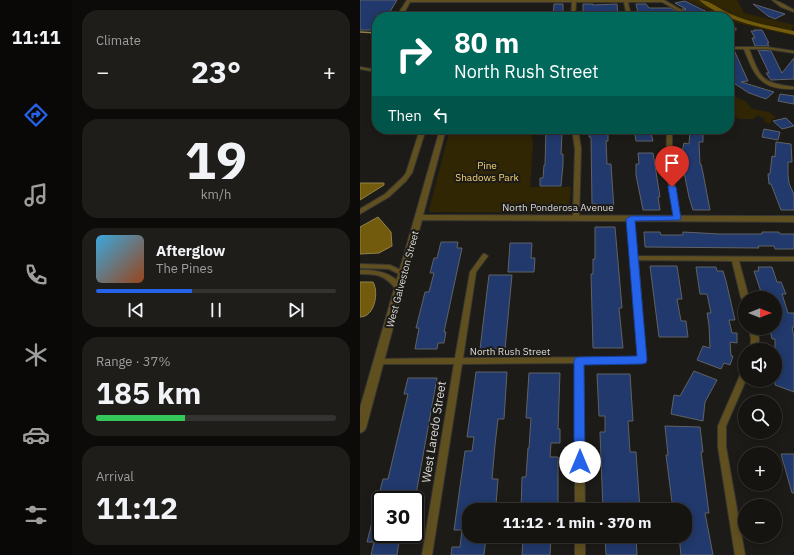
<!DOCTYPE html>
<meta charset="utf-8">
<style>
body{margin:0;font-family:"IBM Plex Sans",sans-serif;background:#1f1d1a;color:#f1f3f6;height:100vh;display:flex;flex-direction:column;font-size:15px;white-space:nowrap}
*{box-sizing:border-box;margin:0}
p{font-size:13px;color:#9e9e9f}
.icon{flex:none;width:22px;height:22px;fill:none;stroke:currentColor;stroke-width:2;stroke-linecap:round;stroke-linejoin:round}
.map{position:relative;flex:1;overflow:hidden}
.sheet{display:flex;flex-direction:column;gap:10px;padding:10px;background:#0c0b09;width:288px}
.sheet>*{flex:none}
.top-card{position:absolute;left:12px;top:12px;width:362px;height:122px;border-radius:16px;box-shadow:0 2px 10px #0003,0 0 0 1px #353331;background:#00695c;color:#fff;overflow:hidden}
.needle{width:26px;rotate:90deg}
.tools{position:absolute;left:378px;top:291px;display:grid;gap:8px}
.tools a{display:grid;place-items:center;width:44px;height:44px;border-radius:50%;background:#161411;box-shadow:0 2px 10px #0003,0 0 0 1px #353331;font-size:20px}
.speed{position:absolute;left:12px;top:491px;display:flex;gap:8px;font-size:20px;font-weight:700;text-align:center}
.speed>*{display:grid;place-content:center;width:52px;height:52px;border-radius:50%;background:#161411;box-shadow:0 2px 10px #0003,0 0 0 1px #353331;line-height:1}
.speed .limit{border:2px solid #111;border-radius:6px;background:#fff;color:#111}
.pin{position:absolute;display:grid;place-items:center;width:34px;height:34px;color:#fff;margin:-41px -17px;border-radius:50% 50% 50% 0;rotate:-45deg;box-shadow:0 0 4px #0007}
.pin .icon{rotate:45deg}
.me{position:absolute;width:44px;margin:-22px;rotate:0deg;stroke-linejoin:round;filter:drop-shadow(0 0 3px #0008)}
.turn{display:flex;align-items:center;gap:14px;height:84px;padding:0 16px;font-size:18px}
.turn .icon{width:52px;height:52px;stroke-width:2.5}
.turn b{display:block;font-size:28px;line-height:34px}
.then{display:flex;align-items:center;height:38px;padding:0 16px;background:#0003;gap:8px;font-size:15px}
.big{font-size:30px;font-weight:700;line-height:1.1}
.sheet .tile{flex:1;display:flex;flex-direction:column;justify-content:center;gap:6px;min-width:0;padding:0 14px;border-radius:16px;background:#1f1d1a}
.sheet .dial{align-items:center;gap:0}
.dial b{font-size:52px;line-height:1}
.song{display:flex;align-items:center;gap:12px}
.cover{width:48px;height:48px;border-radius:6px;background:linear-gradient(135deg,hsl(200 70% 55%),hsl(20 70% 35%))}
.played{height:4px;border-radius:2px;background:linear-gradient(90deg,#2563eb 40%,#353331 40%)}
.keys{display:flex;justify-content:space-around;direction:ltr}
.heat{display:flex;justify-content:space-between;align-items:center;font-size:22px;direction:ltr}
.charge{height:6px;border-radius:3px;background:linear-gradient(90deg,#34c759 37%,#353331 0)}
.trip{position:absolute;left:102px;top:503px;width:230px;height:40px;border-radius:16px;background:#161411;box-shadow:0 2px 10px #0003,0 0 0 1px #353331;font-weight:700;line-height:40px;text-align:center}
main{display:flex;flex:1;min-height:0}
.tabs{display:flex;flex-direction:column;width:72px;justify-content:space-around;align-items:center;background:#090807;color:#9e9e9f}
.tabs .icon{width:28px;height:28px}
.tabs .active{color:#2563eb}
.tabs b{font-size:18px;color:#f1f3f6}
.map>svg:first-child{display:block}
.green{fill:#302604}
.water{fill:#725b0d;stroke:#92814a}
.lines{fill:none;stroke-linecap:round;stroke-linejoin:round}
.stream{stroke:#92814a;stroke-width:1.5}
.canal{fill:#725b0d;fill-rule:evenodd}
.building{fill:#21396c;stroke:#5f6266}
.minor-casing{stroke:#383632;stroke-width:2}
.tertiary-casing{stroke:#383632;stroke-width:2}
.minor{fill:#605020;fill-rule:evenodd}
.tertiary{fill:#605020;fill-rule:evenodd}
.route{fill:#2563eb;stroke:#184099}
.labels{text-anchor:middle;stroke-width:4;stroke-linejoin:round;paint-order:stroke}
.park-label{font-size:10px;fill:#f7d674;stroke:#1d1b17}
.street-label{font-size:10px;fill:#dcdbd9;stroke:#1d1b17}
.near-street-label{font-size:12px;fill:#dcdbd9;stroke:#1d1b17}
</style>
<main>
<nav class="tabs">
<b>11:11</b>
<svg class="icon active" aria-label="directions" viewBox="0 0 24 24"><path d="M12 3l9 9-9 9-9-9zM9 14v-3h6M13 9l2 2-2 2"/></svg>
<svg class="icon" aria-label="music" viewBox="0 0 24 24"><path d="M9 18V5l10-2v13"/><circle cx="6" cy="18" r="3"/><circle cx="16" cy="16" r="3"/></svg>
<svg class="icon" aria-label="phone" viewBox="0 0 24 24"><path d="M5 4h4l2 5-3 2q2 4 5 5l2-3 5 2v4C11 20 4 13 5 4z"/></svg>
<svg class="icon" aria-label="climate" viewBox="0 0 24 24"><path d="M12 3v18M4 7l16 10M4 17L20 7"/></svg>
<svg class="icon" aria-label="car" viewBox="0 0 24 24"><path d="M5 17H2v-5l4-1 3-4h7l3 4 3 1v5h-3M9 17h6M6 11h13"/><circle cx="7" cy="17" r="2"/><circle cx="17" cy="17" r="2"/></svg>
<svg class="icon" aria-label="filters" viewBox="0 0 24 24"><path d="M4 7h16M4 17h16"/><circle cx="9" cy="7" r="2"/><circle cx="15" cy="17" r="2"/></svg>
</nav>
<section class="sheet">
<div class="tile"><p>Climate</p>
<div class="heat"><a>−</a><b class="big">23°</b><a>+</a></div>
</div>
<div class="tile dial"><b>19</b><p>km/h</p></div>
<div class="tile">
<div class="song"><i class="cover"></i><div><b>Afterglow</b><p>The Pines</p></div></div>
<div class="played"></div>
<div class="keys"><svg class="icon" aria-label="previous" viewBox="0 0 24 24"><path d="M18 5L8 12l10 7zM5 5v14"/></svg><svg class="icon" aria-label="pause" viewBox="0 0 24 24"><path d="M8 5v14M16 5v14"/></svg><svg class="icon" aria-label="next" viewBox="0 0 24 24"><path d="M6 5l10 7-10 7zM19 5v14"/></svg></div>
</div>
<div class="tile"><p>Range · 37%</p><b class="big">185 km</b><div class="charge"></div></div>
<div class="tile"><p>Arrival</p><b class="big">11:12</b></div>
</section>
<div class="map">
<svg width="434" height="555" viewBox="0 0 434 555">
<rect width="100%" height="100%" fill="#1d1b17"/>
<path class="green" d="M326 0H377L384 13 434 25 429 35 377 23 369 19V17H364Z
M374 96 386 102 392 109 409 112 416 118 412 119 410 124 404 122 405 119 397 115 394 119H379L372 114H369V97Z
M90 129H171L173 145 170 187H211L209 211 205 213 71 212 69 210Z"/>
<path class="water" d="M0 183H24V185L0 200Z
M18 217 31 232 32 246 19 253 0 254V227Z
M0 282H13C19 292 15 317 0 317Z"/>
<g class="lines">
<path class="stream" d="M0 32 17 33"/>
<path class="canal" d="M339 0C351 0 361 11 373 15 392 23 414 27 434 31V35C402 27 365 22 339 0Z"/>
</g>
<path class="building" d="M0 0H37L28 15H17V30H0Z
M325 1 343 10 360 17H335L322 9H326L315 3Z
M194 4H203V17H193Z
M223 4H233V5L257 4 258 17H248V15L223 17Z
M276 4H286L289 8H311L326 17H310L309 15 279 17Z
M393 4 425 14 415 19 408 16Z
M394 30H402L409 43H407L409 46H395L392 38H395L391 31H395Z
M369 50H374L388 81 381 82 414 92 406 99 389 93 369 80V78L373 79 369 69Z
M398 50 411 51 422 73 434 58V79L411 80 406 73H409Z
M420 94 434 96V104L418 101Z
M426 118 434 126 422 129 413 121Z
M186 129H200L202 134 201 154H203V165L201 186H180V178H183L184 165H185Z
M229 129H245V132H248V141H246L247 164H251L254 210H238L237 204H232L231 137H229Z
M274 129H290L293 141H276Z
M332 129H343V142H339L340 164H341L343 173 350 210H333L329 197 322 162V152L324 143 329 144 330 130Z
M404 129 420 132 418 140 402 137Z
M416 142 431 144 432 162H428V175L429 183 434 195V210H421L411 184H409L408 174H410L412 156 415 157Z
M278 153H293L300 197H298L300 210H283L276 175V164H279Z
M235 227H255L262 308H259L263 348H233L231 274H233V259H235Z
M284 232H300L301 235H323V232L360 234H402V232H419L420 234H434V249H415L414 246H398L399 248 285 247Z
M81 242H98L97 248H102L84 332H86L84 343H78L77 349H55L59 328H56L65 292H69L74 273H70L74 258H77Z
M150 243H172L171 258H175L174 272H148Z
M290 266H317L322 299H317L321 321H326L328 337H299Z
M336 267H356L357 271H363L366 281 375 320H369L372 333H377V343L370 342 371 356H373L370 365 364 363 361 369 337 360 343 346 350 348 349 325 347 313H351L347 294H340Z
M398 267H412L417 282H421L426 294H422L428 313H434V327H432L434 337V392L415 385V339H412L410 330H415V298H403L394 271H399Z
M129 275H152L145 349H120Z
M334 371 357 380 345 402 343 421 311 414 314 395 320 396Z
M116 372H147L144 419H138L135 445 132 479H138L136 505H109V536H126L124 555H91L92 547H100L102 530H94L105 451H112L114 437H107Z
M169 373H200L198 429H200V443H191L190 457H198V510H161L162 477H166L168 448H169L171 418H166Z
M237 374H270L273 421H268L270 452H276L280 510H243L240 432H245V416H239Z
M48 378H77L55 500H21V534H48L46 542H39L37 555H11L14 542H7L23 479H28L48 394H44Z
M305 426 340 427 343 452H341L349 513H345L353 555H321L319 536H325V510H313L306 455H308Z
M421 454H434V493H432Z
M163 536H191L190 555H162Z
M245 536H276L277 555H246Z"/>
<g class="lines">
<g class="minor-casing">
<path id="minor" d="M47 0H304L334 17H329L302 2H268L271 17H267L264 2H216L215 17H211L212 2H47Z
M412 0C418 0 428 7 434 10V12L421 7Z
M375 28H376V30L369 32V30Z
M369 47H407L434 51V53L407 49H389C401 80 401 82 434 87V89C401 90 395 77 384 49H369Z
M0 67 17 70V72L0 69Z
M60 129H66L52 173 46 181 29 197 0 214V209L25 194 42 178 46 173Z
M212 129H218L221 149 219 218 216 220 213 218 215 149Z
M307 129 312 130V167L320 219 317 221 314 219 306 167Z
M271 217 274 219 277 256 434 257V261H379L389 298H385V301L381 298 372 261 278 260 286 360 285 362 282 363H223L225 510H215V363L102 364 72 555H62L94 364H19L16 363 15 361 16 359 95 358 110 272 123 254H125L128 256 116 272 103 358 278 357 268 219Z
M0 264 30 265 45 272 46 274 43 276 29 269 0 268Z
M0 270C17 270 32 272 43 287L42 289H36C24 275 18 274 0 274Z
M389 328H397L399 339 398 350H390L391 339Z
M385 370V380H386L366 426V447L385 555H375L358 447V426L381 373 382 371Z
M215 536H225V555H215Z"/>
</g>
<g class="tertiary-casing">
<path id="tertiary" d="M47 0H51L42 17H36Z
M80 129H86L63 215 434 216V222L62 220 6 428 4 431 0 433V408Z"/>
</g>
<use href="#minor" class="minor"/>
<use href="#tertiary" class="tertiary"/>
</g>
<path class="route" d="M309 185H312L316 187 321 219 320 220 275 221 287 360 286 363 282 364 224 365 225 462 224 466 220 468 215 466 214 462V361L215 358 219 357 277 356 266 219 271 216H313L308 187Z"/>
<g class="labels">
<g class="park-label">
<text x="127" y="169">Pine<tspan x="127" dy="12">Shadows Park</tspan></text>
</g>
<g class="street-label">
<text x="198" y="211">North Ponderosa Avenue</text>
<text transform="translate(42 279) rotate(-75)" y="4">West Galveston Street</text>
<text x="150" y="355">North Rush Street</text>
</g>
<g class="near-street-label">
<text transform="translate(74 432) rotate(-81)" y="4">West Laredo Street</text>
</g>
</g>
</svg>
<div class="tools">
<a><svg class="needle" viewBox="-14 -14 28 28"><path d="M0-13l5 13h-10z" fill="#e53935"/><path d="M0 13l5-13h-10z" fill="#9e9e9f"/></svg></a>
<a><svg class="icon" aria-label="sound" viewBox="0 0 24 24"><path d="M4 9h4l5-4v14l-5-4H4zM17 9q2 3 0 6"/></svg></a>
<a><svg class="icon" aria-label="search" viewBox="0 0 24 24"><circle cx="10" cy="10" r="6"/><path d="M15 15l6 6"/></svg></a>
<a>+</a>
<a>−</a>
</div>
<div class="speed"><div class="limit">30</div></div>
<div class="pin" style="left:312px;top:187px;background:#d93025"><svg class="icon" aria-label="arrive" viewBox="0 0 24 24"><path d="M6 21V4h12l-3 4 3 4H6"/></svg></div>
<svg class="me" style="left:220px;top:462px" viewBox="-20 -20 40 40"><circle r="19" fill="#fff"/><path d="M0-13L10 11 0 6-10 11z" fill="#2563eb"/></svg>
<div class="trip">11:12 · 1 min · 370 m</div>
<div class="top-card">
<div class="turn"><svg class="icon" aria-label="right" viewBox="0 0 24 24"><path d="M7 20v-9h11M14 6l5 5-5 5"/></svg><div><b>80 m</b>North Rush Street</div></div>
<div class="then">Then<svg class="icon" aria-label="left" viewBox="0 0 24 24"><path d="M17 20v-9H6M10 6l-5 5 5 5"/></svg></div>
</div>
</div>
</main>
